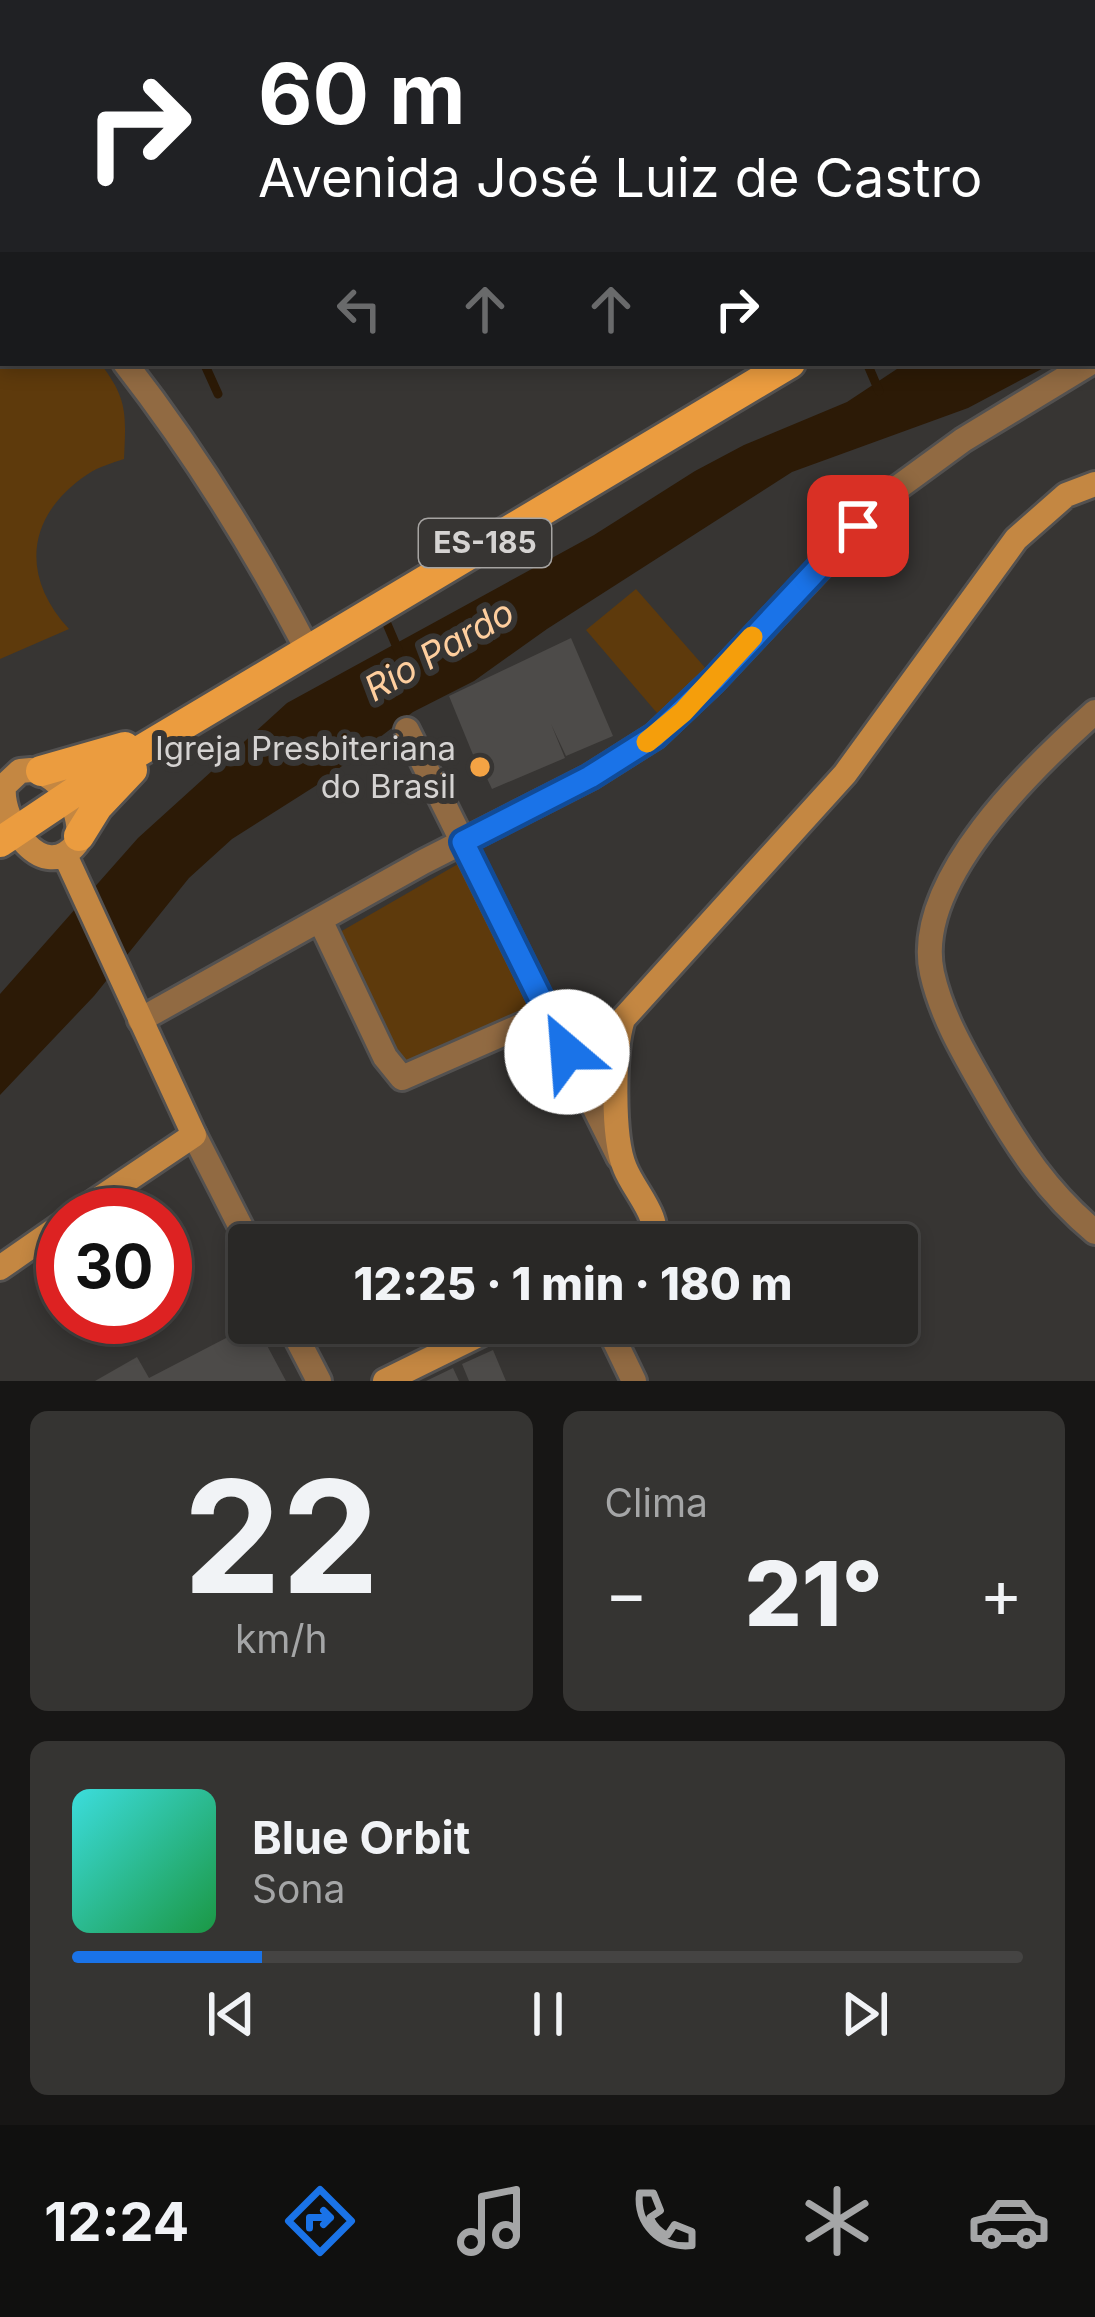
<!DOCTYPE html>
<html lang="pt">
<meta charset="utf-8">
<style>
body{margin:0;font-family:Inter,sans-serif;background:#353432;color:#f1f3f6;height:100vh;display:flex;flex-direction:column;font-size:45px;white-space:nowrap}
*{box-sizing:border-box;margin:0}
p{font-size:39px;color:#a5a6a7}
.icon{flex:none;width:66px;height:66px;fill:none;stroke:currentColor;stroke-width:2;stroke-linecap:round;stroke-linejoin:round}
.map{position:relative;height:1381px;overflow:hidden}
.details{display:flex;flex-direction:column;gap:30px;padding:30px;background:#171615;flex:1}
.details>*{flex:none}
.banner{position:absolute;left:0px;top:0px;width:1095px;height:366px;box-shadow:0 6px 18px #0003,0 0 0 3px #454443;background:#202124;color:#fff;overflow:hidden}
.speed{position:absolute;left:36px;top:1188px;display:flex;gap:24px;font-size:60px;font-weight:700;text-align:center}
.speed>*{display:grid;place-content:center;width:156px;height:156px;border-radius:50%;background:#292826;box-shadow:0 6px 18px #0003,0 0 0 3px #454443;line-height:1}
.speed .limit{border:18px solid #d22;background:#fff;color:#111}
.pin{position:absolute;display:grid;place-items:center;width:102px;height:102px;color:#fff;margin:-51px;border-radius:24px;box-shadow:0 6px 18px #0006}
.me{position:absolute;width:132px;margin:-66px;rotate:333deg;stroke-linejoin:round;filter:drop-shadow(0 0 9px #0008)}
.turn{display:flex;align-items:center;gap:42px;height:252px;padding:0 60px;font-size:54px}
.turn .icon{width:156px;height:156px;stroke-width:2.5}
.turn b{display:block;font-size:84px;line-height:102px}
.lanes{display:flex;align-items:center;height:114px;padding:0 60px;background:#0003;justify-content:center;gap:60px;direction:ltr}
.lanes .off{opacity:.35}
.big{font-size:90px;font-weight:800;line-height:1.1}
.details .tile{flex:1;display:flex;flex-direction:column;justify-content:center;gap:18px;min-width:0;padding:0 42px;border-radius:18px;background:#353432}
.details .dial{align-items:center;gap:0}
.dial b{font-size:156px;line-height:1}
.song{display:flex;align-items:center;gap:36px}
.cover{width:144px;height:144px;border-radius:18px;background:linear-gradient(135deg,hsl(180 70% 55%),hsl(140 70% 35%))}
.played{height:12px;border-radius:6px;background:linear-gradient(90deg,#1a73e8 20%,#454443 20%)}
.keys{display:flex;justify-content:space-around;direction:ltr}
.heat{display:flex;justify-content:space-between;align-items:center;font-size:66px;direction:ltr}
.details .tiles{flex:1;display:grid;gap:30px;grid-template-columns:1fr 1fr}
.tile:last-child{grid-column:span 2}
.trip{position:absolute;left:228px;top:1224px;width:690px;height:120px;border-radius:12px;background:#292826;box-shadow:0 6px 18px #0003,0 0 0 3px #454443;font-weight:800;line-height:120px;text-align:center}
.tabs{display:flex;height:192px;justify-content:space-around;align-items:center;background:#10100f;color:#a5a6a7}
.tabs .icon{width:84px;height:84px}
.tabs .active{color:#1a73e8}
.tabs b{font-size:54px;color:#f1f3f6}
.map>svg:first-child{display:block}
.green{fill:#5e3a0c}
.water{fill:#2c1a06}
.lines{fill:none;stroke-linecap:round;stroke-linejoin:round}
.stream{stroke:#2c1a06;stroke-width:9}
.building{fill:#4d4b49}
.street-casing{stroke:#535150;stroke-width:30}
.secondary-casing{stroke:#535150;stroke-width:30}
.primary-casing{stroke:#535150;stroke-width:36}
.street{stroke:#916a42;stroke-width:24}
.secondary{stroke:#c48742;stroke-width:24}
.primary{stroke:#eb9c3f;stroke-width:30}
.route-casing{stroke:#114b97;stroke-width:30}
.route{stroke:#1a73e8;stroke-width:21}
.slow{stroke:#f59e0b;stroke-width:21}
.poi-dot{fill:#f4a344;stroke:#373533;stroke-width:4.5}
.labels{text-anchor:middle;stroke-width:12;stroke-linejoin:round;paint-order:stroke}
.shield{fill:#373533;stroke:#a6a4a2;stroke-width:3}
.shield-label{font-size:30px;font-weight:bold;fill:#d5d3d2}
.poi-label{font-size:33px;fill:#d5d3d2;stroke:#373533;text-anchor:end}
.water-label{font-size:36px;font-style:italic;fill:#fece9e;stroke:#373533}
</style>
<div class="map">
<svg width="1095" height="1381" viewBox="0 0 1095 1381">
<rect width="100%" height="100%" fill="#373533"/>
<path class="green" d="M59 0H804L797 3Z
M0 199 3 363H100C128 399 126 414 124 459 112 463 98 467 88 474 26 515 20 576 69 629L0 659Z
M636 589 708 671 657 713 586 630Z
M458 864 528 1008 406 1069 340 932Z"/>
<path class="water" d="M906 363H1053L968 408 792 472 547 629 474 681 413 712 317 785 232 839 189 878 94 996 0 1095V994L138 838 287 703 594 535 695 471 744 445 847 402Z"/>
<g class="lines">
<path class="stream" d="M449 0 451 3
M0 49 3 52
M204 363 218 394
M867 363 879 391
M387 624 399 652"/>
</g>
<path class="building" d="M571 638 613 736 566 756 551 724 565 758 492 789 484 772 476 776 471 764 476 762 449 696Z
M255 1323 286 1381H95L137 1357 149 1378Z
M493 1350 506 1381H469L462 1364Z
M453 1368 459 1381H426Z"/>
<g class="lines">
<g class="street-casing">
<path id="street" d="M0 235 3 237
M125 363C195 453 254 548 307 649
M1095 712C1033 767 912 881 932 973 942 1018 966 1057 989 1097 1019 1149 1048 1193 1095 1232
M407 730 619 1157
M321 922 385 1057 402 1078 548 1014
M140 1020 423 862 590 777 655 736 714 680 889 494 963 440 1090 363
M194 1135 250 1245
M289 1323 319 1381
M606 1323 634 1381"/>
</g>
<g class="secondary-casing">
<path id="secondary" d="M31 770C61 775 85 814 77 843 43 886 0 822 4 786L20 771Z
M65 855 194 1135 75 1215
M653 1245C662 1217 635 1193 625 1168 612 1138 613 1050 623 1019L845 774 1016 539 1066 495 1095 484
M0 1268 63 1224
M385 1381 503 1323"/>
</g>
<g class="primary-casing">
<path id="primary" d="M1092 165 1095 162
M41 771 125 747
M79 836 97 807 132 770
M0 842 106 771 790 363"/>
</g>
<use href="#street" class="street"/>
<use href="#secondary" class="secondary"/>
<use href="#primary" class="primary"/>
</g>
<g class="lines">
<g class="route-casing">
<path id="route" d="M567 1052 463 842 590 777 655 736 714 680 858 526"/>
</g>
<use href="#route" class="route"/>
<path class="slow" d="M647 742 683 712 752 637"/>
</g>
<circle class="poi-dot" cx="480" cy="767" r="12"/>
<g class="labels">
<rect class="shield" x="419" y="519" width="132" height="48" rx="9"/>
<g class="shield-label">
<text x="485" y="553">ES-185</text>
</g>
<g class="poi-label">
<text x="456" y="760">Igreja Presbiteriana<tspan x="456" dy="38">do Brasil</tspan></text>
</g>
<g class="water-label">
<text transform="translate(439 650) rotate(-30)" y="13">Rio Pardo</text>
</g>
</g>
</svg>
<div class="speed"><div class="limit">30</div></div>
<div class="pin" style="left:858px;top:526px;background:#d93025"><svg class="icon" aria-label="arrive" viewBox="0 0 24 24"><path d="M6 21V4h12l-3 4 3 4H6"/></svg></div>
<svg class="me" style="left:567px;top:1052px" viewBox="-20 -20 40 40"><circle r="19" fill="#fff"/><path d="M0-13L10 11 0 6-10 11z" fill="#1a73e8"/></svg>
<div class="trip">12:25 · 1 min · 180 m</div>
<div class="banner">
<div class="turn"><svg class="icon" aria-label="right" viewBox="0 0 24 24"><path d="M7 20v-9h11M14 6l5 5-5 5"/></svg><div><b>60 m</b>Avenida José Luiz de Castro</div></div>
<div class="lanes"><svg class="icon off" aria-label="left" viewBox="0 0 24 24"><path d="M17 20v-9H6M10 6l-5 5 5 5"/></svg><svg class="icon off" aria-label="ahead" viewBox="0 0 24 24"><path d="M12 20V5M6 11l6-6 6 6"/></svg><svg class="icon off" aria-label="ahead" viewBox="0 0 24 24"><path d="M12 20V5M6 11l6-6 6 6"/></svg><svg class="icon" aria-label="right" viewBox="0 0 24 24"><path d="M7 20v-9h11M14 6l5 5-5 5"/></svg></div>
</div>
</div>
<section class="details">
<div class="tiles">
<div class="tile dial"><b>22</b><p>km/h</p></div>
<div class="tile"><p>Clima</p>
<div class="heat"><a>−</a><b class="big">21°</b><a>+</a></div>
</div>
<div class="tile">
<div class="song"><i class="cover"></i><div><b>Blue Orbit</b><p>Sona</p></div></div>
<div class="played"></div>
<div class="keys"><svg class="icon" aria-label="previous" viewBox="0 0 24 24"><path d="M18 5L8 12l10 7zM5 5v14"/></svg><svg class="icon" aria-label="pause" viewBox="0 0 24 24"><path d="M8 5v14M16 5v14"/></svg><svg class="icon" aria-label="next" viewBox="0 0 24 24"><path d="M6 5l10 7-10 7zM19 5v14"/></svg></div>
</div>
</div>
</section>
<nav class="tabs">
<b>12:24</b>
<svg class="icon active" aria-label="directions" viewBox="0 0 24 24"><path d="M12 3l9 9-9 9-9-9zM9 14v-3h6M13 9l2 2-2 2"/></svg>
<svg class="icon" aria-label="music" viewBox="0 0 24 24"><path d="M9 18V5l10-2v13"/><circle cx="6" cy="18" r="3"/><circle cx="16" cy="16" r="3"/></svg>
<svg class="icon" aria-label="phone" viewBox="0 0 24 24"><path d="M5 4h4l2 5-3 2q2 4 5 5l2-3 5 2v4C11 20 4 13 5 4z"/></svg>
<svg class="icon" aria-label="climate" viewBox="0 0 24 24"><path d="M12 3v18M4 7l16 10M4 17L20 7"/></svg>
<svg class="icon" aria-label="car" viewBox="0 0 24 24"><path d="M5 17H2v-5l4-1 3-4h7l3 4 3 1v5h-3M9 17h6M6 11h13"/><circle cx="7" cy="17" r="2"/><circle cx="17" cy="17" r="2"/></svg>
</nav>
